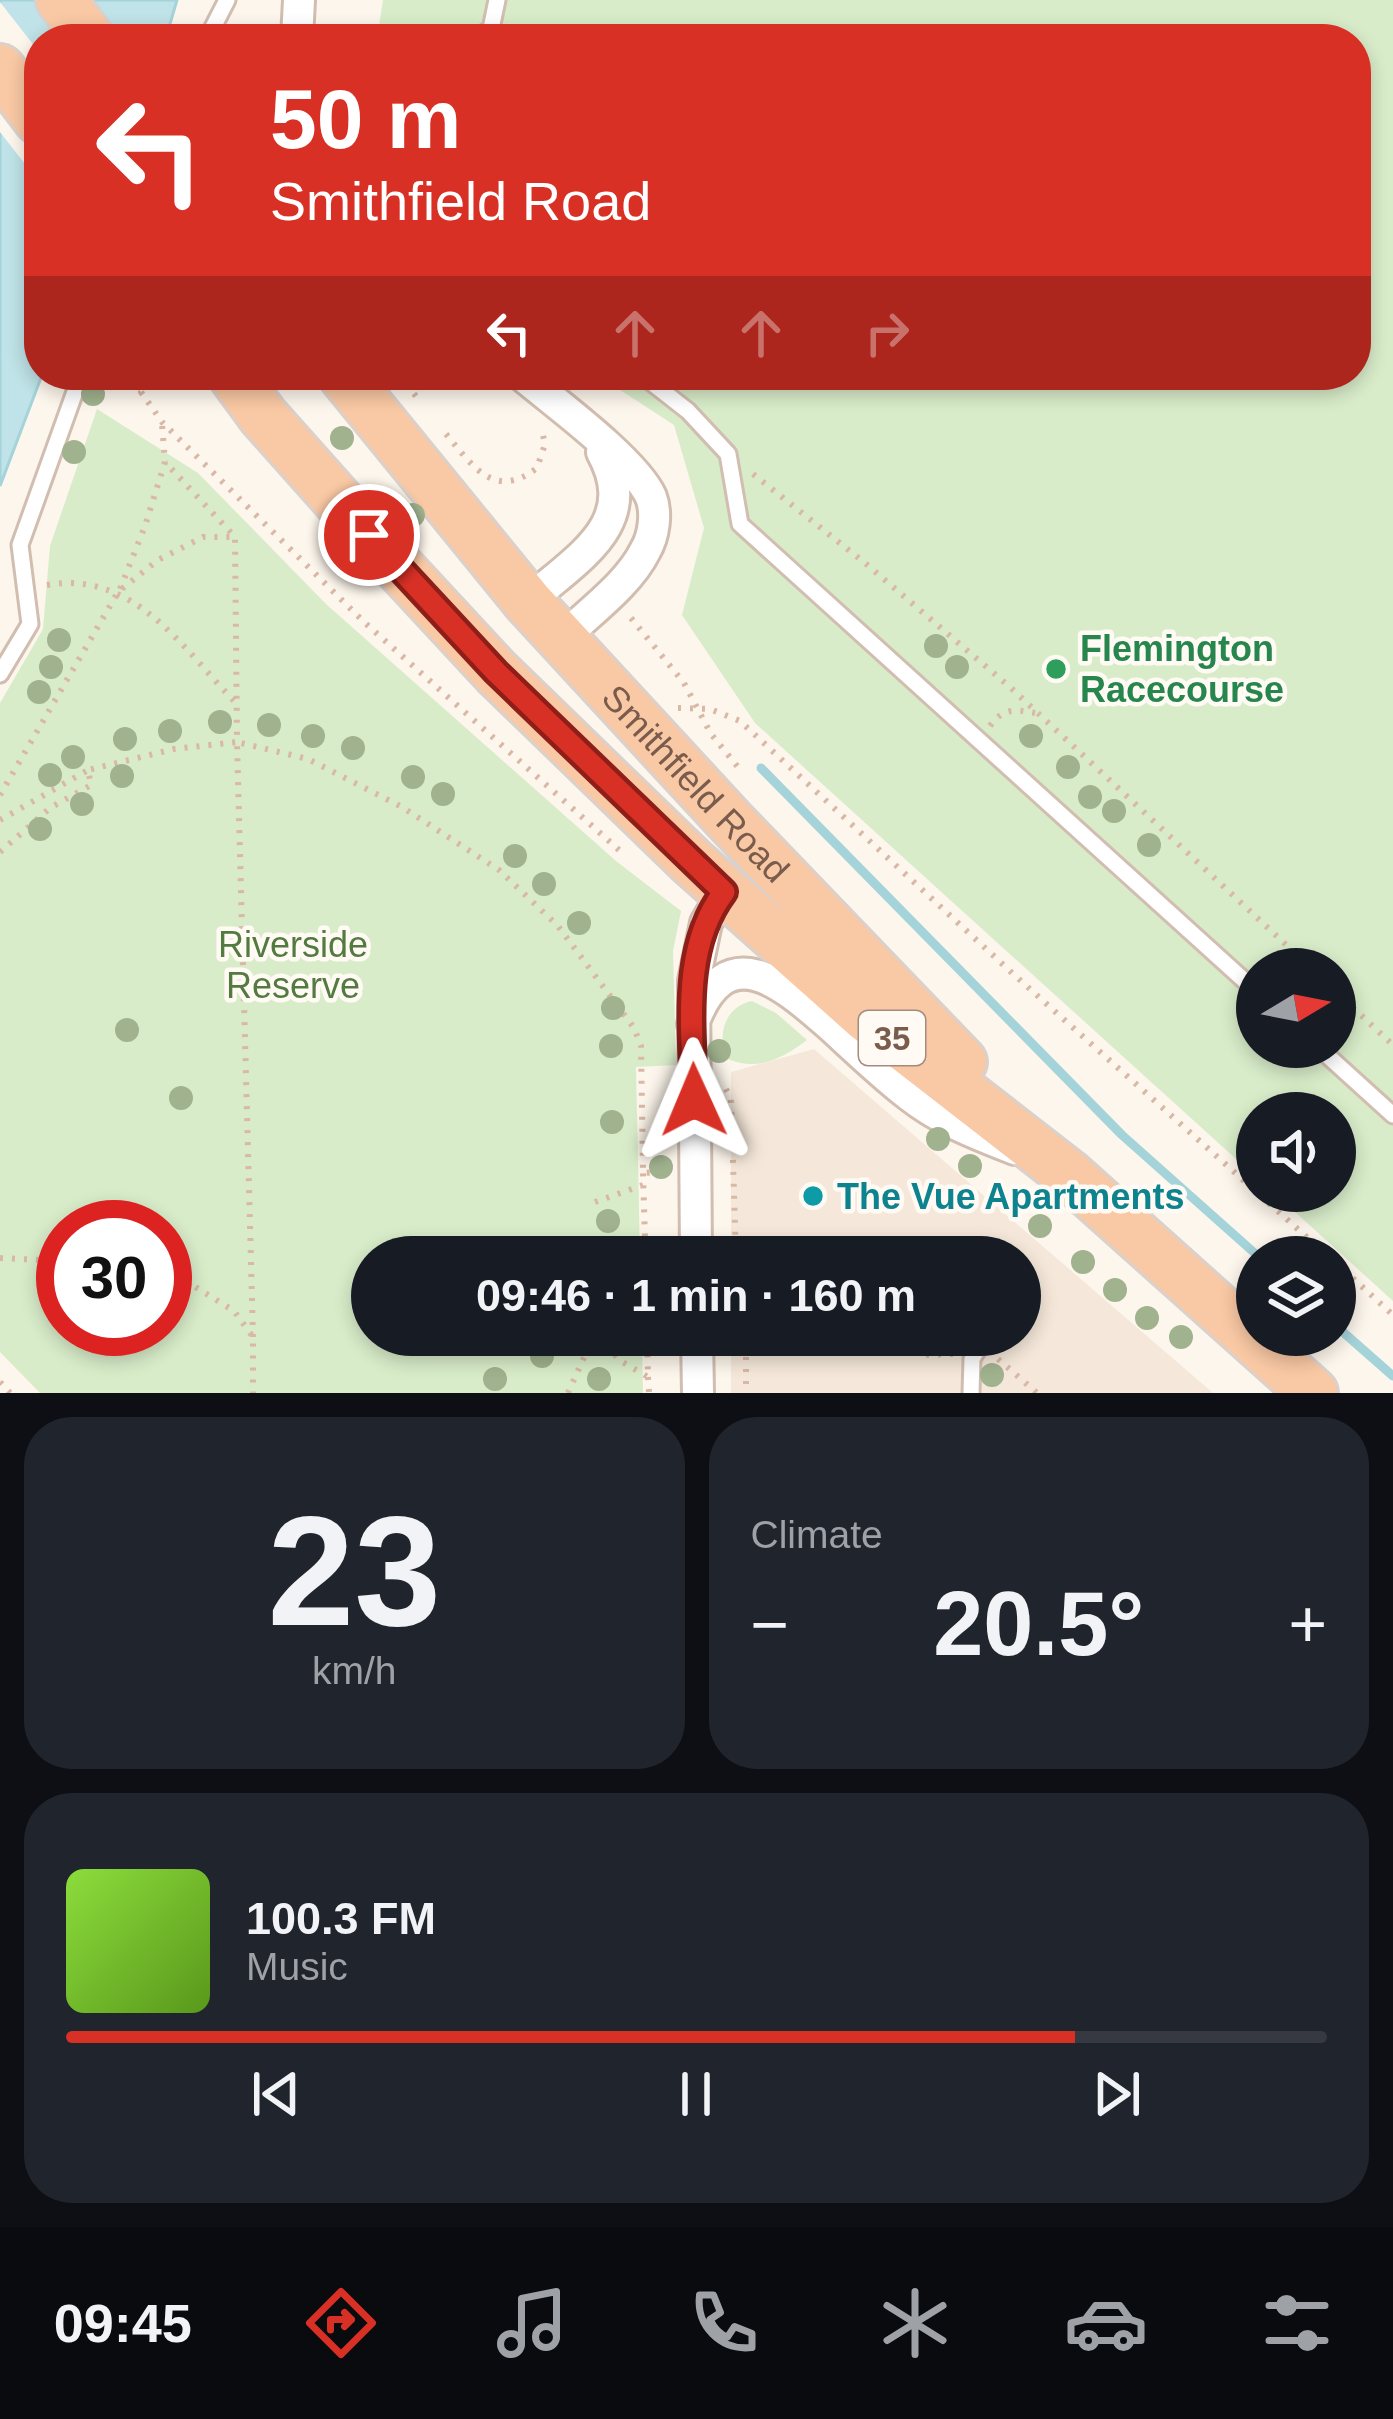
<!DOCTYPE html>
<meta charset="utf-8">
<style>
body{margin:0;font-family:Arial,sans-serif;background:#20242c;color:#f1f3f6;height:100vh;display:flex;flex-direction:column;font-size:45px;white-space:nowrap}
*{box-sizing:border-box;margin:0}
p{font-size:39px;color:#9ea1a6}
.icon{flex:none;width:66px;height:66px;fill:none;stroke:currentColor;stroke-width:2;stroke-linecap:round;stroke-linejoin:round}
.map{position:relative;height:1393px;overflow:hidden}
.sheet{display:flex;flex-direction:column;gap:24px;padding:24px;background:#0d0f14;flex:1}
.sheet>*{flex:none}
.banner{position:absolute;left:24px;top:24px;width:1347px;height:366px;border-radius:48px;box-shadow:0 6px 18px #0003;background:#d93025;color:#fff;overflow:hidden}
.needle{width:78px;rotate:80deg}
.controls{position:absolute;left:1236px;top:948px;display:grid;gap:24px}
.controls a{display:grid;place-items:center;width:120px;height:120px;border-radius:50%;background:#171b24;box-shadow:0 6px 18px #0003;font-size:60px}
.speed{position:absolute;left:36px;top:1200px;display:flex;gap:24px;font-size:60px;font-weight:700;text-align:center}
.speed>*{display:grid;place-content:center;width:156px;height:156px;border-radius:50%;background:#171b24;box-shadow:0 6px 18px #0003;line-height:1}
.speed .limit{border:18px solid #d22;background:#fff;color:#111}
.pin{position:absolute;display:grid;place-items:center;width:102px;height:102px;color:#fff;margin:-51px;border:6px solid #fff;border-radius:50%;box-shadow:0 3px 12px #0007}
.me{position:absolute;width:132px;margin:-66px;rotate:359deg;stroke-linejoin:round;filter:drop-shadow(0 0 9px #0008)}
.turn{display:flex;align-items:center;gap:42px;height:252px;padding:0 48px;font-size:54px}
.turn .icon{width:156px;height:156px;stroke-width:2.5}
.turn b{display:block;font-size:84px;line-height:102px}
.lanes{display:flex;align-items:center;height:114px;padding:0 48px;background:#0003;justify-content:center;gap:60px;direction:ltr}
.lanes .off{opacity:.35}
.big{font-size:90px;font-weight:800;line-height:1.1}
.sheet .widget{flex:1;display:flex;flex-direction:column;justify-content:center;gap:18px;min-width:0;padding:0 42px;border-radius:48px;background:#20242c}
.sheet .dial{align-items:center;gap:0}
.dial b{font-size:156px;line-height:1}
.song{display:flex;align-items:center;gap:36px}
.cover{width:144px;height:144px;border-radius:18px;background:linear-gradient(135deg,hsl(90 70% 55%),hsl(90 70% 35%))}
.played{height:12px;border-radius:6px;background:linear-gradient(90deg,#d93025 80%,#363941 80%)}
.keys{display:flex;justify-content:space-around;direction:ltr}
.heat{display:flex;justify-content:space-between;align-items:center;font-size:66px;direction:ltr}
.sheet .tiles{flex:1;display:grid;gap:24px;grid-template-columns:1fr 1fr}
.widget:last-child{grid-column:span 2}
.trip{position:absolute;left:351px;top:1236px;width:690px;height:120px;border-radius:60px;background:#171b24;box-shadow:0 6px 18px #0003;font-weight:800;line-height:120px;text-align:center}
.tab-bar{display:flex;height:192px;justify-content:space-around;align-items:center;background:#090b0e;color:#9ea1a6}
.tab-bar .icon{width:84px;height:84px}
.tab-bar .active{color:#d93025}
.tab-bar b{font-size:54px;color:#f1f3f6}
.map>svg:first-child{display:block}
.residential{fill:#f5e8da}
.green{fill:#d8ecc9;fill-rule:evenodd}
.water{fill:#bfe3e8;stroke:#a5d3da;stroke-width:3}
.pier{fill:#fdf6ec}
.lines{fill:none;stroke-linecap:round;stroke-linejoin:round}
.stream{stroke:#a5d3da;stroke-width:9}
.service-casing{stroke:#d1beb0;stroke-width:21}
.minor-casing{stroke:#d1beb0;stroke-width:36}
.trunk-casing{stroke:#dad1cd;stroke-width:54}
.path{stroke:#d9b8a5;stroke-width:6;stroke-dasharray:3 9;stroke-linecap:butt}
.service{stroke:#fff;stroke-width:15}
.minor{stroke:#fff;stroke-width:30}
.trunk{stroke:#f9c8a4;stroke-width:48}
.tree{fill:#a0b28e}
.route-casing{stroke:#8d1f18;stroke-width:30}
.route{stroke:#d93025;stroke-width:21}
.leisure-dot{fill:#2e9e5b;stroke:#fffaf3;stroke-width:4.5}
.culture-dot{fill:#0f9aa8;stroke:#fffaf3;stroke-width:4.5}
.labels{text-anchor:middle;stroke-width:9;stroke-linejoin:round;paint-order:stroke}
.shield{fill:#fffaf3;stroke:#a28b7f;stroke-width:3}
.shield-label{font-size:33px;font-weight:bold;fill:#7a5c4d}
.leisure-label{font-size:36px;font-weight:bold;fill:#27864d;stroke:#fffaf3;text-anchor:start}
.street-label{font-size:36px;fill:#7a5c4d;stroke:#fffaf3}
.park-label{font-size:36px;fill:#537a41;stroke:#fffaf3}
.culture-label{font-size:36px;font-weight:bold;fill:#0d838f;stroke:#fffaf3;text-anchor:start}
</style>
<div class="map">
<svg width="1393" height="1393" viewBox="0 0 1393 1393">
<rect width="100%" height="100%" fill="#fdf6ec"/>
<path class="residential" d="M814 1049 1213 1393H731V1335H1020V1257H731V1072Z"/>
<path class="green" d="M383 0H1393V1301L1272 1191H1335V1113H1257V1178L755 723 682 615 704 528 674 425 597 375H1356V39H377ZM1257 969H1335V1047H1257Z
M97 409 198 473 326 604 616 861 681 911 673 951 676 1065 636 1067 640 1257H372V1335H642L643 1393H40L0 1352V703L43 629 50 546ZM63 1227H165V1329H63Z
M752 1001 776 1013 807 1040C783 1058 758 1072 728 1059 716 1036 724 1007 752 1001Z"/>
<path class="water" d="M0 0H177L167 34 171 39H39L42 375 0 486Z"/>
<path class="pier" d="M0 2 39 52V182L0 132Z"/>
<g class="lines">
<path class="stream" d="M761 768 1122 1135 1259 1257
M1335 1325 1393 1376"/>
<g class="service-casing">
<path id="service" d="M207 39 227 0
M475 39 491 29 497 0
M642 375 688 411 728 454 740 524 1257 992
M0 674 30 624 20 545 81 375
M1318 1047 1393 1115
M971 1393 972 1359 981 1344"/>
</g>
<g class="minor-casing">
<path id="minor" d="M297 39 299 0
M522 375C554 402 635 461 651 497 657 513 654 536 645 551 628 585 589 612 562 639
M528 602C576 558 642 525 602 452
M693 1024C727 932 785 986 833 1028 858 1051 883 1075 909 1095 942 1121 977 1134 1015 1149
M696 1257 694 981 706 923 724 892
M697 1335 698 1393"/>
</g>
<g class="trunk-casing">
<g id="trunk">
<path d="M61 0 90 39"/>
<path d="M0 69 39 120"/>
<path d="M233 375 263 416 369 535 496 672 691 861 866 1017 1068 1174 1313 1393"/>
<path id="s1" d="M343 375 528 602 731 822 962 1062"/>
</g>
</g>
<path class="path" d="M26 159 39 175
M158 375 141 392 162 422 365 623 619 850
M399 375 419 400
M446 434C473 466 494 501 537 468L545 444 542 431
M753 474 865 563 1011 688 1312 969
M47 585C133 570 181 646 234 701
M120 589 145 526 165 462 162 424
M631 618 684 683 711 734 742 772
M678 708 710 709 740 721 1011 972 1329 1257
M990 726C1003 708 1014 709 1035 713
M0 795 118 592 158 560 203 537H235
M0 820 88 770
M0 852 50 808 91 785 88 770 174 749 237 742 235 537 165 462
M1335 991 1393 1045
M726 1089 731 1099 736 1257
M595 1202 643 1185
M645 1239 646 1257
M617 1257 645 1239 643 1173
M0 1258 63 1261
M1335 1262 1393 1315
M165 1268 234 1311 253 1337V1393
M601 1335 619 1360 648 1377 647 1335
M738 1335 746 1351V1393
M253 1337 237 742 308 759 402 807 499 870 558 926 634 1028 641 1046 643 1173 667 1172
M910 1340H947V1347H920L921 1355 953 1354
M998 1359 1037 1393
M648 1377 649 1393
M0 1382 10 1393
M568 1393 594 1335"/>
<use href="#service" class="service"/>
<use href="#minor" class="minor"/>
<use href="#trunk" class="trunk"/>
</g>
<g class="tree">
<circle cx="93" cy="394" r="12"/>
<circle cx="342" cy="438" r="12"/>
<circle cx="74" cy="452" r="12"/>
<circle cx="413" cy="515" r="12"/>
<circle cx="59" cy="640" r="12"/>
<circle cx="936" cy="646" r="12"/>
<circle cx="51" cy="667" r="12"/>
<circle cx="957" cy="667" r="12"/>
<circle cx="39" cy="692" r="12"/>
<circle cx="220" cy="722" r="12"/>
<circle cx="269" cy="725" r="12"/>
<circle cx="170" cy="731" r="12"/>
<circle cx="313" cy="736" r="12"/>
<circle cx="1031" cy="736" r="12"/>
<circle cx="125" cy="739" r="12"/>
<circle cx="353" cy="748" r="12"/>
<circle cx="73" cy="757" r="12"/>
<circle cx="1068" cy="767" r="12"/>
<circle cx="50" cy="775" r="12"/>
<circle cx="122" cy="776" r="12"/>
<circle cx="413" cy="777" r="12"/>
<circle cx="443" cy="794" r="12"/>
<circle cx="1090" cy="797" r="12"/>
<circle cx="82" cy="804" r="12"/>
<circle cx="1114" cy="811" r="12"/>
<circle cx="40" cy="829" r="12"/>
<circle cx="1149" cy="845" r="12"/>
<circle cx="515" cy="856" r="12"/>
<circle cx="544" cy="884" r="12"/>
<circle cx="579" cy="923" r="12"/>
<circle cx="613" cy="1008" r="12"/>
<circle cx="127" cy="1030" r="12"/>
<circle cx="611" cy="1046" r="12"/>
<circle cx="719" cy="1051" r="12"/>
<circle cx="181" cy="1098" r="12"/>
<circle cx="612" cy="1122" r="12"/>
<circle cx="938" cy="1139" r="12"/>
<circle cx="970" cy="1166" r="12"/>
<circle cx="661" cy="1167" r="12"/>
<circle cx="608" cy="1221" r="12"/>
<circle cx="1040" cy="1226" r="12"/>
<circle cx="1083" cy="1262" r="12"/>
<circle cx="1115" cy="1290" r="12"/>
<circle cx="1147" cy="1318" r="12"/>
<circle cx="1181" cy="1337" r="12"/>
<circle cx="542" cy="1356" r="12"/>
<circle cx="992" cy="1375" r="12"/>
<circle cx="495" cy="1379" r="12"/>
<circle cx="599" cy="1379" r="12"/>
</g>
<g class="lines">
<g class="route-casing">
<path id="route" d="M369 535 496 672 724 892C680 950 693 1031 694 1100"/>
</g>
<use href="#route" class="route"/>
</g>
<circle class="leisure-dot" cx="1056" cy="669" r="12"/>
<circle class="culture-dot" cx="813" cy="1196" r="12"/>
<g class="labels">
<rect class="shield" x="859" y="1011" width="66" height="54" rx="9"/>
<g class="shield-label">
<text x="892" y="1050">35</text>
</g>
<g class="leisure-label">
<text x="1080" y="661">Flemington<tspan x="1080" dy="41">Racecourse</tspan></text>
</g>
<g class="street-label">
<text dy="13" stroke="none"><textPath href="#s1" startOffset="540">Smithfield Road</textPath></text>
</g>
<g class="park-label">
<text x="293" y="957">Riverside<tspan x="293" dy="41">Reserve</tspan></text>
</g>
<g class="culture-label">
<text x="837" y="1209">The Vue Apartments</text>
</g>
</g>
</svg>
<div class="controls">
<a><svg class="needle" viewBox="-14 -14 28 28"><path d="M0-13l5 13h-10z" fill="#e53935"/><path d="M0 13l5-13h-10z" fill="#9ea1a6"/></svg></a>
<a><svg class="icon" aria-label="sound" viewBox="0 0 24 24"><path d="M4 9h4l5-4v14l-5-4H4zM17 9q2 3 0 6"/></svg></a>
<a><svg class="icon" aria-label="layers" viewBox="0 0 24 24"><path d="M12 4l9 5-9 5-9-5zM3 14l9 5 9-5"/></svg></a>
</div>
<div class="speed"><div class="limit">30</div></div>
<div class="pin" style="left:369px;top:535px;background:#d93025"><svg class="icon" aria-label="arrive" viewBox="0 0 24 24"><path d="M6 21V4h12l-3 4 3 4H6"/></svg></div>
<svg class="me" style="left:694px;top:1100px" viewBox="-20 -20 40 40"><path d="M0-17L14 15 0 8-14 15z" fill="#d93025" stroke="#fff" stroke-width="4"/></svg>
<div class="trip">09:46 · 1 min · 160 m</div>
<div class="banner">
<div class="turn"><svg class="icon" aria-label="left" viewBox="0 0 24 24"><path d="M17 20v-9H6M10 6l-5 5 5 5"/></svg><div><b>50 m</b>Smithfield Road</div></div>
<div class="lanes"><svg class="icon" aria-label="left" viewBox="0 0 24 24"><path d="M17 20v-9H6M10 6l-5 5 5 5"/></svg><svg class="icon off" aria-label="ahead" viewBox="0 0 24 24"><path d="M12 20V5M6 11l6-6 6 6"/></svg><svg class="icon off" aria-label="ahead" viewBox="0 0 24 24"><path d="M12 20V5M6 11l6-6 6 6"/></svg><svg class="icon off" aria-label="right" viewBox="0 0 24 24"><path d="M7 20v-9h11M14 6l5 5-5 5"/></svg></div>
</div>
</div>
<section class="sheet">
<div class="tiles">
<div class="widget dial"><b>23</b><p>km/h</p></div>
<div class="widget"><p>Climate</p>
<div class="heat"><a>−</a><b class="big">20.5°</b><a>+</a></div>
</div>
<div class="widget">
<div class="song"><i class="cover"></i><div><b>100.3 FM</b><p>Music</p></div></div>
<div class="played"></div>
<div class="keys"><svg class="icon" aria-label="previous" viewBox="0 0 24 24"><path d="M18 5L8 12l10 7zM5 5v14"/></svg><svg class="icon" aria-label="pause" viewBox="0 0 24 24"><path d="M8 5v14M16 5v14"/></svg><svg class="icon" aria-label="next" viewBox="0 0 24 24"><path d="M6 5l10 7-10 7zM19 5v14"/></svg></div>
</div>
</div>
</section>
<nav class="tab-bar">
<b>09:45</b>
<svg class="icon active" aria-label="directions" viewBox="0 0 24 24"><path d="M12 3l9 9-9 9-9-9zM9 14v-3h6M13 9l2 2-2 2"/></svg>
<svg class="icon" aria-label="music" viewBox="0 0 24 24"><path d="M9 18V5l10-2v13"/><circle cx="6" cy="18" r="3"/><circle cx="16" cy="16" r="3"/></svg>
<svg class="icon" aria-label="phone" viewBox="0 0 24 24"><path d="M5 4h4l2 5-3 2q2 4 5 5l2-3 5 2v4C11 20 4 13 5 4z"/></svg>
<svg class="icon" aria-label="climate" viewBox="0 0 24 24"><path d="M12 3v18M4 7l16 10M4 17L20 7"/></svg>
<svg class="icon" aria-label="car" viewBox="0 0 24 24"><path d="M5 17H2v-5l4-1 3-4h7l3 4 3 1v5h-3M9 17h6M6 11h13"/><circle cx="7" cy="17" r="2"/><circle cx="17" cy="17" r="2"/></svg>
<svg class="icon" aria-label="filters" viewBox="0 0 24 24"><path d="M4 7h16M4 17h16"/><circle cx="9" cy="7" r="2"/><circle cx="15" cy="17" r="2"/></svg>
</nav>
